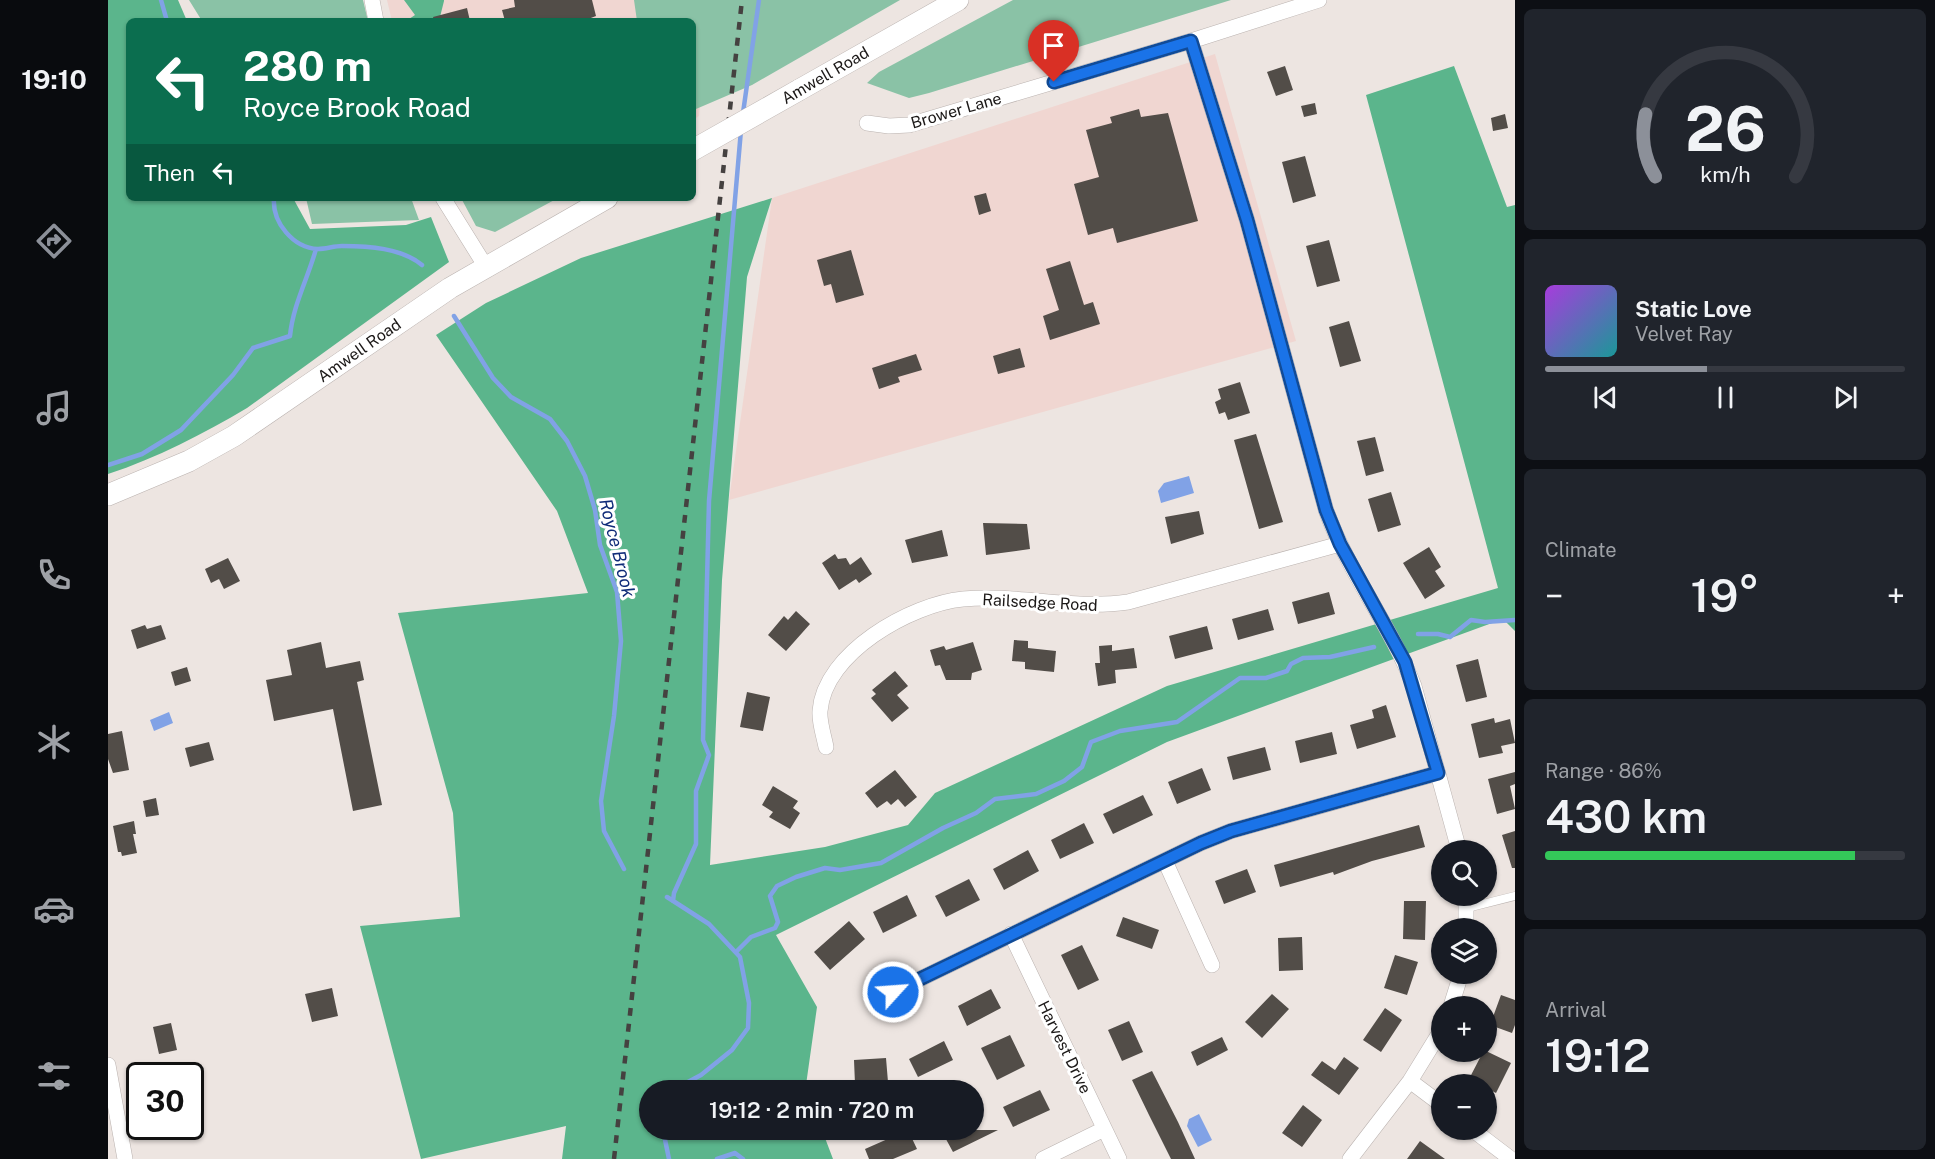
<!DOCTYPE html>
<meta charset="utf-8">
<style>
body{margin:0;font-family:"Public Sans",sans-serif;background:#20242c;color:#f1f3f6;height:100vh;display:flex;flex-direction:column;font-size:22px;white-space:nowrap}
*{box-sizing:border-box;margin:0}
p{font-size:20px;color:#9ea1a6}
.icon{flex:none;width:33px;height:33px;fill:none;stroke:currentColor;stroke-width:2;stroke-linecap:round;stroke-linejoin:round}
.map{position:relative;flex:1;overflow:hidden}
.sheet{display:flex;flex-direction:column;gap:9px;padding:9px;background:#0d0f14;width:420px}
.sheet>*{flex:none}
.banner{position:absolute;left:18px;top:18px;width:570px;height:183px;border-radius:9px;box-shadow:0 2px 4px #0004;background:#0b6e4f;color:#fff;overflow:hidden}
.buttons{position:absolute;left:1323px;top:840px;display:grid;gap:12px}
.buttons a{display:grid;place-items:center;width:66px;height:66px;border-radius:50%;background:#171b24;box-shadow:0 2px 4px #0004;font-size:30px}
.speed{position:absolute;left:18px;top:1062px;display:flex;gap:12px;font-size:30px;font-weight:700;text-align:center}
.speed>*{display:grid;place-content:center;width:78px;height:78px;border-radius:50%;background:#171b24;box-shadow:0 2px 4px #0004;line-height:1}
.speed .limit{border:3px solid #111;border-radius:9px;background:#fff;color:#111}
.pin{position:absolute;display:grid;place-items:center;width:51px;height:51px;color:#fff;margin:-62px -26px;border-radius:50% 50% 50% 0;rotate:-45deg;box-shadow:0 0 6px #0007}
.pin .icon{rotate:45deg}
.me{position:absolute;width:66px;margin:-33px;rotate:64deg;stroke-linejoin:round;filter:drop-shadow(0 0 4px #0008)}
.turn{display:flex;align-items:center;gap:21px;height:126px;padding:0 18px;font-size:27px}
.turn .icon{width:78px;height:78px;stroke-width:2.5}
.turn b{display:block;font-size:42px;line-height:51px}
.then{display:flex;align-items:center;height:57px;padding:0 18px;background:#0003;gap:12px;font-size:22px}
.big{font-size:45px;font-weight:600;line-height:1.1}
.sheet .widget{flex:1;display:flex;flex-direction:column;justify-content:center;gap:9px;min-width:0;padding:0 21px;border-radius:9px;background:#20242c}
.sheet .dial{align-items:center;gap:0}
.dial svg{height:156px;overflow:visible;fill:none;stroke:#363941;stroke-width:7;stroke-linecap:round;text-anchor:middle}
.dial text{fill:#f1f3f6;stroke:none}
.song{display:flex;align-items:center;gap:18px}
.cover{width:72px;height:72px;border-radius:9px;background:linear-gradient(135deg,hsl(280 70% 55%),hsl(180 70% 35%))}
.played{height:6px;border-radius:3px;background:linear-gradient(90deg,#8c9099 45%,#363941 45%)}
.keys{display:flex;justify-content:space-around;direction:ltr}
.heat{display:flex;justify-content:space-between;align-items:center;font-size:33px;direction:ltr}
.charge{height:9px;border-radius:4px;background:linear-gradient(90deg,#34c759 86%,#363941 0)}
.trip{position:absolute;left:531px;top:1080px;width:345px;height:60px;border-radius:30px;background:#171b24;box-shadow:0 2px 4px #0004;font-weight:600;line-height:60px;text-align:center}
main{display:flex;flex:1;min-height:0}
.menu{display:flex;flex-direction:column;width:108px;justify-content:space-around;align-items:center;background:#090b0e;color:#9ea1a6}
.menu .icon{width:42px;height:42px}
.menu .active{color:#8c9099}
.menu b{font-size:27px;color:#f1f3f6}
.map>svg:first-child{display:block}
.commercial{fill:#f0d6d1}
.green{fill:#8ac2a6}
.forest{fill:#5bb58c}
.water{fill:#81a2e6}
.lines{fill:none;stroke-linecap:round;stroke-linejoin:round}
.stream{stroke:#81a2e6;stroke-width:4.5}
.building{fill:#524d48}
.lane-casing{stroke:#bab2af;stroke-width:9}
.street-casing{stroke:#bab2af;stroke-width:16}
.secondary-casing{stroke:#bab2af;stroke-width:22}
.lane{stroke:#fff;stroke-width:8}
.street{stroke:#fff;stroke-width:15}
.secondary{stroke:#fff;stroke-width:21}
.rail{stroke:#454140;stroke-width:4.5;stroke-dasharray:8 8;stroke-linecap:butt}
.secondary-bridge-casing{stroke:#bab2af;stroke-width:22;stroke-linecap:butt}
.secondary-bridge{stroke:#fff;stroke-width:21}
.route-casing{stroke:#114b97;stroke-width:15}
.route{stroke:#1a73e8;stroke-width:10}
.labels{text-anchor:middle;stroke-width:6;stroke-linejoin:round;paint-order:stroke}
.street-label{font-size:16px;fill:#1b1817;stroke:#fff}
.water-label{font-size:18px;font-style:italic;fill:#0f2b78;stroke:#fff}
</style>
<main>
<nav class="menu">
<b>19:10</b>
<svg class="icon active" aria-label="directions" viewBox="0 0 24 24"><path d="M12 3l9 9-9 9-9-9zM9 14v-3h6M13 9l2 2-2 2"/></svg>
<svg class="icon" aria-label="music" viewBox="0 0 24 24"><path d="M9 18V5l10-2v13"/><circle cx="6" cy="18" r="3"/><circle cx="16" cy="16" r="3"/></svg>
<svg class="icon" aria-label="phone" viewBox="0 0 24 24"><path d="M5 4h4l2 5-3 2q2 4 5 5l2-3 5 2v4C11 20 4 13 5 4z"/></svg>
<svg class="icon" aria-label="climate" viewBox="0 0 24 24"><path d="M12 3v18M4 7l16 10M4 17L20 7"/></svg>
<svg class="icon" aria-label="car" viewBox="0 0 24 24"><path d="M5 17H2v-5l4-1 3-4h7l3 4 3 1v5h-3M9 17h6M6 11h13"/><circle cx="7" cy="17" r="2"/><circle cx="17" cy="17" r="2"/></svg>
<svg class="icon" aria-label="filters" viewBox="0 0 24 24"><path d="M4 7h16M4 17h16"/><circle cx="9" cy="7" r="2"/><circle cx="15" cy="17" r="2"/></svg>
</nav>
<div class="map">
<svg width="1407" height="1159" viewBox="0 0 1407 1159">
<rect width="100%" height="100%" fill="#ede5e1"/>
<path class="commercial" d="M279 0H602L591 116 585 120V21H284Z
M1107 54 1188 341 621 500 664 198Z"/>
<path class="green" d="M81 0H255L260 21H94Z
M526 0H792L644 85 588 109 585 117V21H529Z
M905 0H1123L821 93 801 98 759 83 771 72Z
M198 198H303L311 220 204 224Z
M353 198H450L387 232 368 226Z"/>
<path class="forest" d="M0 0H70L79 21H21V198H185L202 229 298 225 323 217 341 262 139 408C95 434 49 458 0 474Z
M296 0H336V1L331 21H298L307 15Z
M1346 66 1399 207 1407 205V631L1395 619 1059 742 668 935 709 1007 698 1085 700 1090H542V1130H714L725 1159H454L458 1126 313 1159 252 926 352 917 345 813 290 613 480 593 449 511 328 335 378 303 473 258 664 198 639 277 614 580 602 865 717 847 800 825 827 793 1059 686 1390 588 1258 95Z"/>
<path class="water" d="M1081 476 1086 493 1053 503 1050 491 1056 483Z
M61 712 65 723 46 731 42 720Z
M1091 1114 1104 1140 1090 1147 1079 1126 1081 1119Z"/>
<g class="lines">
<path class="stream" d="M53 0 59 21
M635 113 651 0
M166 198C164 222 185 248 210 249 218 249 226 246 234 246 260 246 294 248 314 265
M346 316 385 378 403 397 442 419 459 441 477 476 487 510 492 545 509 592 513 641 506 716 493 801 496 831 516 869
M0 465 34 454 73 430 125 375 145 348 182 336C185 305 200 278 208 249
M1310 634H1330L1342 637 1363 620 1377 622 1407 620
M559 897 601 924 632 957 641 1003 640 1028 624 1050 593 1075 565 1090
M565 901 566 893 588 844V791L601 755 595 740 601 501 633 130
M628 952 643 937 667 928 670 922 662 896 669 886 688 877 717 868 732 870 773 863 835 828 868 813 887 799 928 794 956 781 974 767 983 742 1012 731 1069 722 1132 678H1158L1179 671 1183 664 1195 658 1222 657 1266 647
M555 1130 561 1159
M609 1159 627 1153 635 1159"/>
</g>
<path class="building" d="M406 0H484L488 16 475 21H397L394 10 407 7Z
M359 8 362 21H326L325 17Z
M1177 66 1185 90 1168 96 1159 72Z
M1207 103 1209 114 1196 117 1193 106Z
M1031 109 1033 117 1060 113 1090 221 1009 243 1005 228 980 235 966 184 991 177 978 130 1004 123 1002 117Z
M1397 114 1400 128 1385 131 1383 118Z
M1197 156 1208 196 1185 203 1174 162Z
M878 193 883 211 871 215 866 196Z
M1221 240 1232 281 1209 287 1198 246Z
M743 250 756 295 728 303 723 284 716 286 709 260Z
M962 261 976 305 985 302 992 324 942 340 935 316 951 310 938 269Z
M1241 321 1253 361 1232 367 1221 327Z
M912 348 917 367 890 374 885 356Z
M808 354 814 370 790 377 792 382 771 389 764 368Z
M1132 382 1142 413 1120 420 1117 412 1111 414 1107 402 1113 399 1110 389Z
M1148 434 1175 522 1151 529 1126 440Z
M1267 437 1276 471 1258 476 1249 441Z
M1283 492 1293 525 1270 532 1260 499Z
M1091 511 1096 534 1063 544 1057 517Z
M875 523 919 524 922 549 878 555Z
M834 530 840 556 804 563 797 540Z
M1321 547 1333 567 1327 571 1337 586 1317 599 1295 563Z
M727 554 730 559 738 558 742 565 753 557 764 574 751 583 748 579 731 590 714 563Z
M120 558 132 581 116 589 111 579 103 583 97 569Z
M1221 592 1227 614 1190 624 1184 602Z
M1160 609 1166 630 1130 640 1124 619Z
M688 611 702 624 678 651 660 635 676 616 680 620Z
M37 625 39 629 53 625 58 639 29 649 23 630Z
M1099 626 1105 649 1067 659 1061 636Z
M906 640 920 641V648L948 651 946 672 917 669V662L904 661Z
M213 642 218 668 252 661 256 680 249 682 274 805 245 811 225 709 166 721 158 680 184 675 179 650Z
M865 642 874 670 864 673 863 680H838L832 665 827 666 822 650 836 646 838 650Z
M1004 645V651L1026 648 1029 668 1007 670 1008 683 990 686 987 663H992L991 646Z
M1370 659 1379 697 1358 702 1348 665Z
M79 667 83 681 67 686 63 672Z
M787 671 800 686 789 695 801 708 784 722 763 698 768 694 764 690Z
M639 692 662 697 655 731 632 727Z
M1278 705 1288 737 1249 749 1242 725 1266 718 1264 710Z
M1386 718 1387 723 1402 719 1407 743 1393 746 1395 753 1371 758 1363 724Z
M14 731 21 770 5 773 0 759V734Z
M1224 732 1229 754 1192 763 1187 741Z
M101 742 106 760 82 767 77 748Z
M1157 747 1163 770 1125 780 1119 757Z
M1094 768 1103 790 1069 804 1060 782Z
M787 770 809 797 797 807 790 799 783 805 779 801 769 808 757 793Z
M1407 772V784L1402 786 1407 809 1389 814 1380 779Z
M665 786 690 801 685 808 692 813 682 829 661 817 665 812 654 805Z
M1035 795 1045 815 1005 834 995 814Z
M48 798 51 815 38 817 35 801Z
M26 821 28 834H25L29 853 14 856 13 852H10L5 826Z
M976 823 986 843 952 859 943 840Z
M1311 825 1317 847 1264 861 1226 875 1225 872 1172 887 1166 865Z
M1407 831V868H1404L1394 835Z
M920 850 931 871 896 890 885 869Z
M1139 869 1148 892 1116 904 1107 881Z
M861 879 872 900 838 917 827 896Z
M799 895 809 916 775 933 765 912Z
M1296 901H1318L1317 940 1295 939Z
M1015 917 1051 930 1044 949 1008 936Z
M741 921 757 939 722 970 706 952Z
M1194 937 1195 970 1171 971 1170 938Z
M974 945 991 980 970 990 953 955Z
M1287 955 1310 962 1299 995 1276 988Z
M224 988 230 1016 204 1022 197 994Z
M883 989 893 1008 859 1026 850 1006Z
M1164 994 1181 1009 1154 1038 1137 1022Z
M1393 995 1407 1000V1025L1404 1033 1382 1025Z
M1277 1008 1294 1020 1273 1052 1255 1040Z
M1021 1021 1035 1052 1014 1061 1000 1030Z
M63 1023 69 1050 51 1054 45 1027Z
M902 1035 917 1066 889 1080 873 1048Z
M1114 1037 1120 1050 1089 1066 1083 1052Z
M836 1041 845 1060 810 1077 801 1059Z
M1378 1051 1403 1063 1388 1093 1378 1088V1084L1361 1079 1375 1052Z
M1236 1057 1251 1068 1231 1095 1203 1075 1214 1061 1227 1070Z
M778 1058 780 1082 747 1084 746 1060Z
M1044 1071 1070 1122 1087 1159H1063L1041 1115 1024 1080Z
M932 1090 942 1110 905 1127 895 1107Z
M1195 1105 1214 1120 1194 1147 1174 1133Z
M800 1130 809 1149 785 1159H761L757 1149Z
M833 1130H890L845 1152Z
M1312 1141 1337 1159H1299Z"/>
<g class="lines">
<g class="lane-casing">
<path id="lane" d="M1359 908 1407 896"/>
</g>
<g class="street-casing">
<path id="street" d="M264 0 268 21
M1083 41 1139 220 1218 510C1240 572 1282 624 1306 686L1351 850
M759 123 781 126 801 125 1083 41 1211 0
M335 198 378 267
M718 747C716 736 711 722 712 711 716 653 803 604 855 599 911 594 964 610 1020 602L1232 544
M1057 861 1104 965
M1358 896V928
M903 934 1011 1159
M785 992 1093 843 1123 831 1330 773
M1343 1006 1353 974
M0 1065 17 1159
M1302 1081 1334 1105
M1365 1130 1403 1159
M935 1159 996 1129
M1242 1159 1302 1081 1334 1029"/>
</g>
<g class="secondary-casing">
<path id="secondary" d="M691 90 850 0
M0 495 81 461 126 436 342 288 499 198"/>
</g>
<use href="#lane" class="lane"/>
<use href="#street" class="street"/>
<use href="#secondary" class="secondary"/>
<path class="rail" d="M506 1159 634 0"/>
<g class="secondary-bridge-casing">
<path id="secondary-bridge" d="M585 150 691 90"/>
</g>
<use href="#secondary-bridge" class="secondary-bridge"/>
</g>
<g class="lines">
<g class="route-casing">
<path id="route" d="M785 992 1093 843 1123 831 1330 773 1297 662 1232 544 1218 510 1139 220 1083 41 946 82"/>
</g>
<use href="#route" class="route"/>
</g>
<g class="labels">
<g class="street-label">
<text transform="translate(717 75) rotate(-30)" y="6">Amwell Road</text>
<text transform="translate(848 110) rotate(-16)" y="6">Brower Lane</text>
<text transform="translate(251 350) rotate(-35)" y="6">Amwell Road</text>
<text transform="translate(932 602) rotate(3)" y="6">Railsedge Road</text>
<text transform="translate(957 1047) rotate(64)" y="6">Harvest Drive</text>
</g>
<g class="water-label">
<text transform="translate(509 548) rotate(76)" y="6">Royce Brook</text>
</g>
</g>
</svg>
<div class="buttons">
<a><svg class="icon" aria-label="search" viewBox="0 0 24 24"><circle cx="10" cy="10" r="6"/><path d="M15 15l6 6"/></svg></a>
<a><svg class="icon" aria-label="layers" viewBox="0 0 24 24"><path d="M12 4l9 5-9 5-9-5zM3 14l9 5 9-5"/></svg></a>
<a>+</a>
<a>−</a>
</div>
<div class="speed"><div class="limit">30</div></div>
<div class="pin" style="left:946px;top:82px;background:#d93025"><svg class="icon" aria-label="arrive" viewBox="0 0 24 24"><path d="M6 21V4h12l-3 4 3 4H6"/></svg></div>
<svg class="me" style="left:785px;top:992px" viewBox="-20 -20 40 40"><circle r="17" fill="#1a73e8" stroke="#fff" stroke-width="3"/><path d="M0-11L8 9 0 5-8 9z" fill="#fff"/></svg>
<div class="trip">19:12 · 2 min · 720 m</div>
<div class="banner">
<div class="turn"><svg class="icon" aria-label="left" viewBox="0 0 24 24"><path d="M17 20v-9H6M10 6l-5 5 5 5"/></svg><div><b>280 m</b>Royce Brook Road</div></div>
<div class="then">Then<svg class="icon" aria-label="left" viewBox="0 0 24 24"><path d="M17 20v-9H6M10 6l-5 5 5 5"/></svg></div>
</div>
</div>
<section class="sheet">
<div class="widget dial"><svg viewBox="0 0 100 80">
<path d="M14 69A42 42 0 1 1 86 69"/>
<path d="M14 69A42 42 0 0 1 9 37" stroke="#8c9099"/>
<text x="50" y="56" font-size="32" font-weight="700">26</text>
<text x="50" y="72" font-size="11">km/h</text>
</svg></div>
<div class="widget">
<div class="song"><i class="cover"></i><div><b>Static Love</b><p>Velvet Ray</p></div></div>
<div class="played"></div>
<div class="keys"><svg class="icon" aria-label="previous" viewBox="0 0 24 24"><path d="M18 5L8 12l10 7zM5 5v14"/></svg><svg class="icon" aria-label="pause" viewBox="0 0 24 24"><path d="M8 5v14M16 5v14"/></svg><svg class="icon" aria-label="next" viewBox="0 0 24 24"><path d="M6 5l10 7-10 7zM19 5v14"/></svg></div>
</div>
<div class="widget"><p>Climate</p>
<div class="heat"><a>−</a><b class="big">19°</b><a>+</a></div>
</div>
<div class="widget"><p>Range · 86%</p><b class="big">430 km</b><div class="charge"></div></div>
<div class="widget"><p>Arrival</p><b class="big">19:12</b></div>
</section>
</main>
